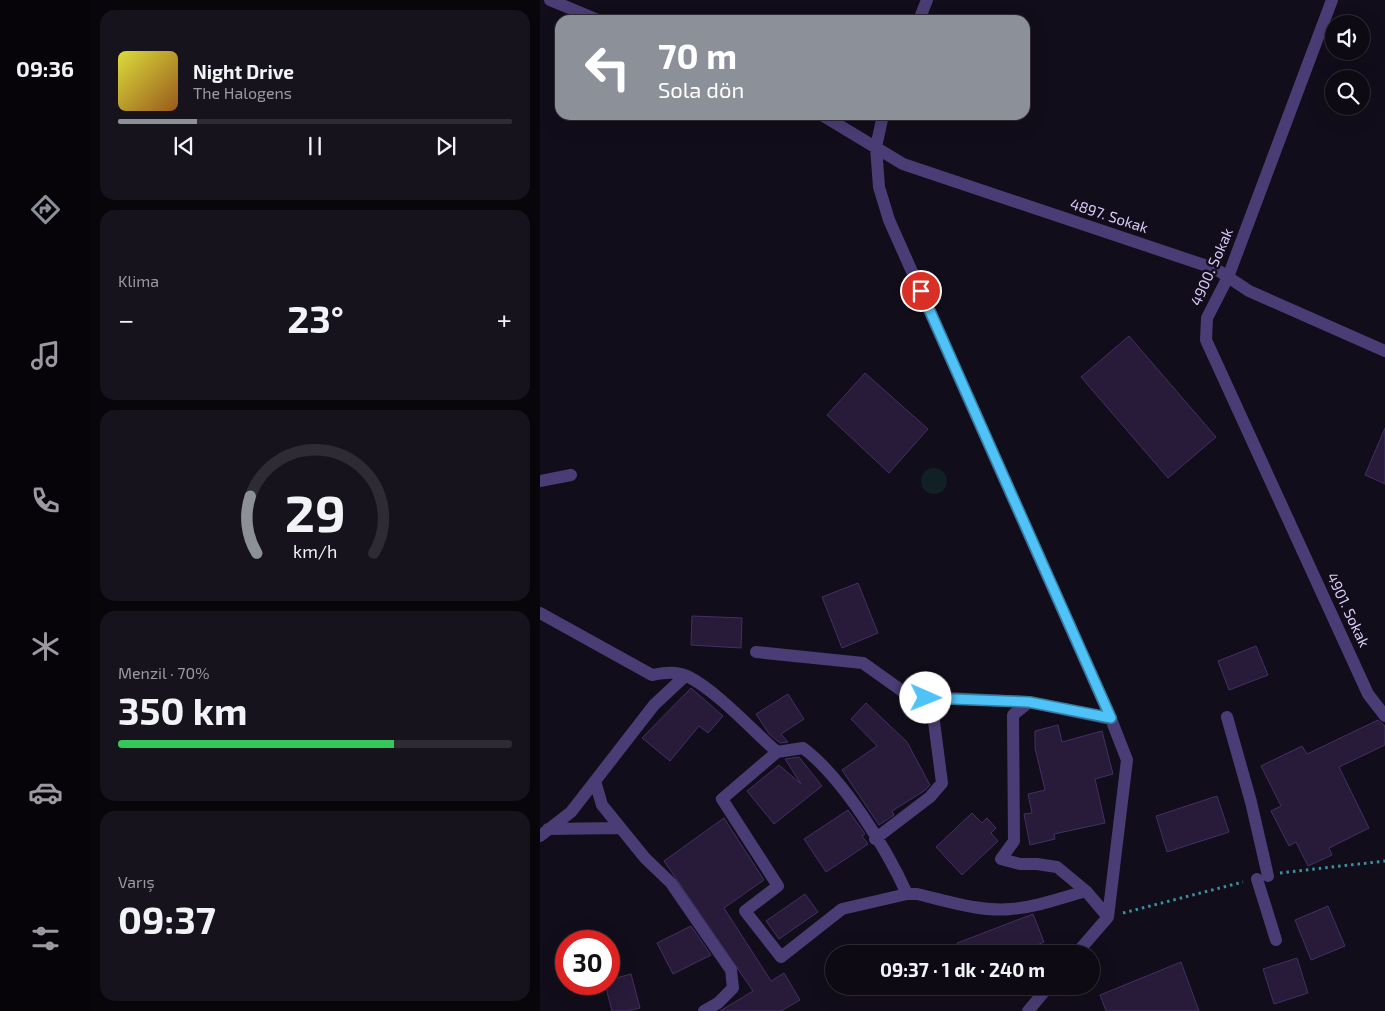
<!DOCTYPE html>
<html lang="tr">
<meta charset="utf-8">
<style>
body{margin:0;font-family:"Exo 2",sans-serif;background:#17131d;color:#f1f3f6;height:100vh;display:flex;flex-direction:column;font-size:19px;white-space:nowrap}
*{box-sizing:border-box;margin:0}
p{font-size:16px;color:#9b9aa0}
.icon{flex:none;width:28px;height:28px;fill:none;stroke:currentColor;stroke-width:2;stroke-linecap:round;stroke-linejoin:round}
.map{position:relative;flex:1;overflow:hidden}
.side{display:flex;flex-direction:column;gap:10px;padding:10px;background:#08060b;width:450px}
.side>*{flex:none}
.banner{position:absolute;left:15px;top:15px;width:475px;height:105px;border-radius:15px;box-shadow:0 5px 20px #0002,0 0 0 1px #2e2b34;background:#8c9099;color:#fff;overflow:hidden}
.buttons{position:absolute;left:785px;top:15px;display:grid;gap:10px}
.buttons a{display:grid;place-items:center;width:45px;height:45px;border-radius:50%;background:#0e0a14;box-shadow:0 5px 20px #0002,0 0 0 1px #2e2b34;font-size:25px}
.speed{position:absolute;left:15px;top:930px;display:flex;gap:10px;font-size:25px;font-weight:700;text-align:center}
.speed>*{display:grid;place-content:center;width:65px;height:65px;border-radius:50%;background:#0e0a14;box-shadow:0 5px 20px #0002,0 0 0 1px #2e2b34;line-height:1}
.speed .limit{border:8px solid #d22;background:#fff;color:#111}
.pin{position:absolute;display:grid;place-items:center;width:42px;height:42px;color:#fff;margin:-21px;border:2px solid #fff;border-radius:50%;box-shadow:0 1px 5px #0007}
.me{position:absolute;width:55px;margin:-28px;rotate:91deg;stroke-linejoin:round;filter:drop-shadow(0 0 4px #0008)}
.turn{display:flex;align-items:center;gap:18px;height:105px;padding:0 20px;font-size:22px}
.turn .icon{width:65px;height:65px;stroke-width:2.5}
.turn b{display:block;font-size:35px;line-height:42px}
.big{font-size:38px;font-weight:700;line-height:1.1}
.side .tile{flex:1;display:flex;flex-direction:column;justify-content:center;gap:8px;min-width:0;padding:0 18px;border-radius:15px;background:#17131d}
.side .dial{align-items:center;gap:0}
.dial svg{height:130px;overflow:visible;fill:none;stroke:#2e2b34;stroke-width:7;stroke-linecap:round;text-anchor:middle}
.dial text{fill:#f1f3f6;stroke:none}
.song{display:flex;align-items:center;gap:15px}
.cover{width:60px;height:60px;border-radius:8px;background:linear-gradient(135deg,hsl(60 70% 55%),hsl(30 70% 35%))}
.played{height:5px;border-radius:2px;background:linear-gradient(90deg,#8c9099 20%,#2e2b34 20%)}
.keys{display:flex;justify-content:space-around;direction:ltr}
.heat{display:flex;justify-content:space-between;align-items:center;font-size:28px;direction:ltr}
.charge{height:8px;border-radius:4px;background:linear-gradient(90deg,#34c759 70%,#2e2b34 0)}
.trip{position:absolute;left:285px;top:945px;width:275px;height:50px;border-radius:25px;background:#0e0a14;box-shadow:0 5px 20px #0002,0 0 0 1px #2e2b34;font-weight:700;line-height:50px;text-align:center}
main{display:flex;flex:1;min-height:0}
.menu{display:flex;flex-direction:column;width:90px;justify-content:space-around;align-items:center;background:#060408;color:#9b9aa0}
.menu .icon{width:35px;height:35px}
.menu .active{color:#8c9099}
.menu b{font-size:22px;color:#f1f3f6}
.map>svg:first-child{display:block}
.green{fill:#112024}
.building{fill:#271b39;stroke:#442f63}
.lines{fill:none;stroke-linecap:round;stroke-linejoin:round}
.path{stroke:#3992a0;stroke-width:3;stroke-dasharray:2.5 4;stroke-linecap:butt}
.street{stroke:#4a3d75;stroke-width:12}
.route-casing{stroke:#337fa1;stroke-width:12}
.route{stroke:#4fc3f7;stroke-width:9}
.labels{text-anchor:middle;stroke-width:5;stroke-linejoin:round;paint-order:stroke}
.street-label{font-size:15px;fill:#daccf9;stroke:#120d1a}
</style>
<main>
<nav class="menu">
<b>09:36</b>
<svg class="icon active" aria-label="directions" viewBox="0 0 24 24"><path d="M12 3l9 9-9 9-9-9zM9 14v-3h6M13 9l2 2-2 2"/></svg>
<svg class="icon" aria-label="music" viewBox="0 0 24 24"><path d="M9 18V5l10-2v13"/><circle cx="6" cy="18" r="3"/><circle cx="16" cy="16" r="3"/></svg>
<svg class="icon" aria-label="phone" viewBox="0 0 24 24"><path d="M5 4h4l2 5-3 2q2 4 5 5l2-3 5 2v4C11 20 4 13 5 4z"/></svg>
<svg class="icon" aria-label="climate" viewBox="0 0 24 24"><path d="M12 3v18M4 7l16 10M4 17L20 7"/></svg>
<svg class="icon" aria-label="car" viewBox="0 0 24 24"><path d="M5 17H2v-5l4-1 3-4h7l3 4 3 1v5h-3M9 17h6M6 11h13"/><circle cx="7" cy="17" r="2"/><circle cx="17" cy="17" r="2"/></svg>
<svg class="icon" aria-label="filters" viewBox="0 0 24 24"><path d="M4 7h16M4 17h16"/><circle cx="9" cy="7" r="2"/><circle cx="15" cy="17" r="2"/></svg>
</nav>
<section class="side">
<div class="tile">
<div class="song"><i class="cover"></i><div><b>Night Drive</b><p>The Halogens</p></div></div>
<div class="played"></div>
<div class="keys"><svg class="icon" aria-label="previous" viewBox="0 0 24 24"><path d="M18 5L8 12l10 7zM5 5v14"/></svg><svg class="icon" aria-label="pause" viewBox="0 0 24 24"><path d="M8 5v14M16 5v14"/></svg><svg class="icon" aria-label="next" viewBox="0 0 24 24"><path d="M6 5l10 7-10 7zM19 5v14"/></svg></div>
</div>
<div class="tile"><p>Klima</p>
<div class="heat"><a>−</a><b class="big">23°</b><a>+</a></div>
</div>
<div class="tile dial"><svg viewBox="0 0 100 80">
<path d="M14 69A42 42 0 1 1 86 69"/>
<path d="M14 69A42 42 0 0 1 10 34" stroke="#8c9099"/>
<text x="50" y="56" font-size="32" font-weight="700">29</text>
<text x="50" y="72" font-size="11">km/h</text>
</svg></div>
<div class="tile"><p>Menzil · 70%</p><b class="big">350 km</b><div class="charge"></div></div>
<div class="tile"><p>Varış</p><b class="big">09:37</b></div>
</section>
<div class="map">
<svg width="845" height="1011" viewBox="0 0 845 1011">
<rect width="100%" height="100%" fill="#120d1a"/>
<path class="green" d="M381 481a13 13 0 1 1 26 0a13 13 0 1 1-26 0Z"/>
<path class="building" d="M589 336 676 437 628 478 541 377Z
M325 373 388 429 349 473 287 415Z
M845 428V484L825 475Z
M318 583 338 633 302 648 282 597Z
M152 616 202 618 201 648 151 645Z
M716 646 728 675 689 690 678 661Z
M151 688 183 716 168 733 159 726 130 761 102 738Z
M248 694 264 719 241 734 248 742 240 743 229 734 216 714Z
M326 703 367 742 390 785 384 791 352 811 354 815 339 825 302 770 337 746 311 719Z
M838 720 845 726V745L799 767 829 828 789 848 792 855 768 866 756 842 749 846 731 811 741 806 721 766 762 746 767 754Z
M518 725 522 742 562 731 573 774 555 779 565 823 514 834 515 839 490 845 484 814 492 813 488 794 505 790 495 748V731Z
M259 757 282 786 234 824 207 791 239 765 261 784 245 759Z
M677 796 689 832 627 852 616 816Z
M308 810 325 834 322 836 328 844 286 872 264 839Z
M432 813 442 823 447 818 456 828 451 833 458 841 422 875 396 847Z
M184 818 224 880 184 908 231 981 244 973 260 1000 241 1011H180L213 991 124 861Z
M265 894 278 912 239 939 226 921Z
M788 906 805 946 771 960 755 920Z
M493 914 504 942 476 954H422L417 943Z
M151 926 171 955 133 974 117 943Z
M757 958 768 993 734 1004 723 969Z
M641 962 659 1011H566L560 995Z
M91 974 100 1008 88 1011H72L65 984H69V980Z"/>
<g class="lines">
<path class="path" d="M740 873 845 861
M583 913 703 882"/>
<path class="street" d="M10 0 58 20
M792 0 688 277 667 318 666 340 828 694 845 716
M379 20 387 0
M282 115 363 164 676 269 709 291 845 351
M343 115 336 147 339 187 349 220 571 719 587 760 568 917 536 954
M0 481 31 475
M0 613 112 675C124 673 135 671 147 676 176 690 212 730 237 752L263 748C302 777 347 849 367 894
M216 652 323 663 365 693 387 698H407
M489 702 473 715 474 841 461 859 480 864H497L517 867 546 891
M687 717 711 802 728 876
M237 752 182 799 238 886 205 911 241 957 302 909 367 894H377C407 901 440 912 471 909 497 907 521 898 546 891L568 917
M55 781 62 805 105 858 131 883 191 970 193 988 178 1003 164 1011
M8 829 80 828
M0 836 31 812 114 705 145 676
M335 839 390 797 402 783 393 714 407 698 489 702 571 719
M717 879 736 940
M488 1011 509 986"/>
</g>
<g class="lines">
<g class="route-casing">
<path id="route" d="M381 291 571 718 489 702 386 698"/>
</g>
<use href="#route" class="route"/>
</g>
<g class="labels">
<g class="street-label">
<text transform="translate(569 216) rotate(18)" y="5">4897. Sokak</text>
<text transform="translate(672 267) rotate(-66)" y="5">4900. Sokak</text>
<text transform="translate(808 610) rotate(65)" y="5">4901. Sokak</text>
</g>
</g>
</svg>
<div class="buttons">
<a><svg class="icon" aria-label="sound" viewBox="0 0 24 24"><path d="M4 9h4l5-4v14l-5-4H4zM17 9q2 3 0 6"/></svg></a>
<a><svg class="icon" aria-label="search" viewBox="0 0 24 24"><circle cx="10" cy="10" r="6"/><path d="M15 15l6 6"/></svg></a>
</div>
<div class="speed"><div class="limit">30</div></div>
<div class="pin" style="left:381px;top:291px;background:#d93025"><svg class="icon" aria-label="arrive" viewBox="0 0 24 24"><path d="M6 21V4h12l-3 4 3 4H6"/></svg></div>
<svg class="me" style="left:386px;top:698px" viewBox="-20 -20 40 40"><circle r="19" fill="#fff"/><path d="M0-13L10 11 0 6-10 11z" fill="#4fc3f7"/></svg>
<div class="trip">09:37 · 1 dk · 240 m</div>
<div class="banner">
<div class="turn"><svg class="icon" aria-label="left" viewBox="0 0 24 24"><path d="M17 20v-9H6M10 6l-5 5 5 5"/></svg><div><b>70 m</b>Sola dön</div></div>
</div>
</div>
</main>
